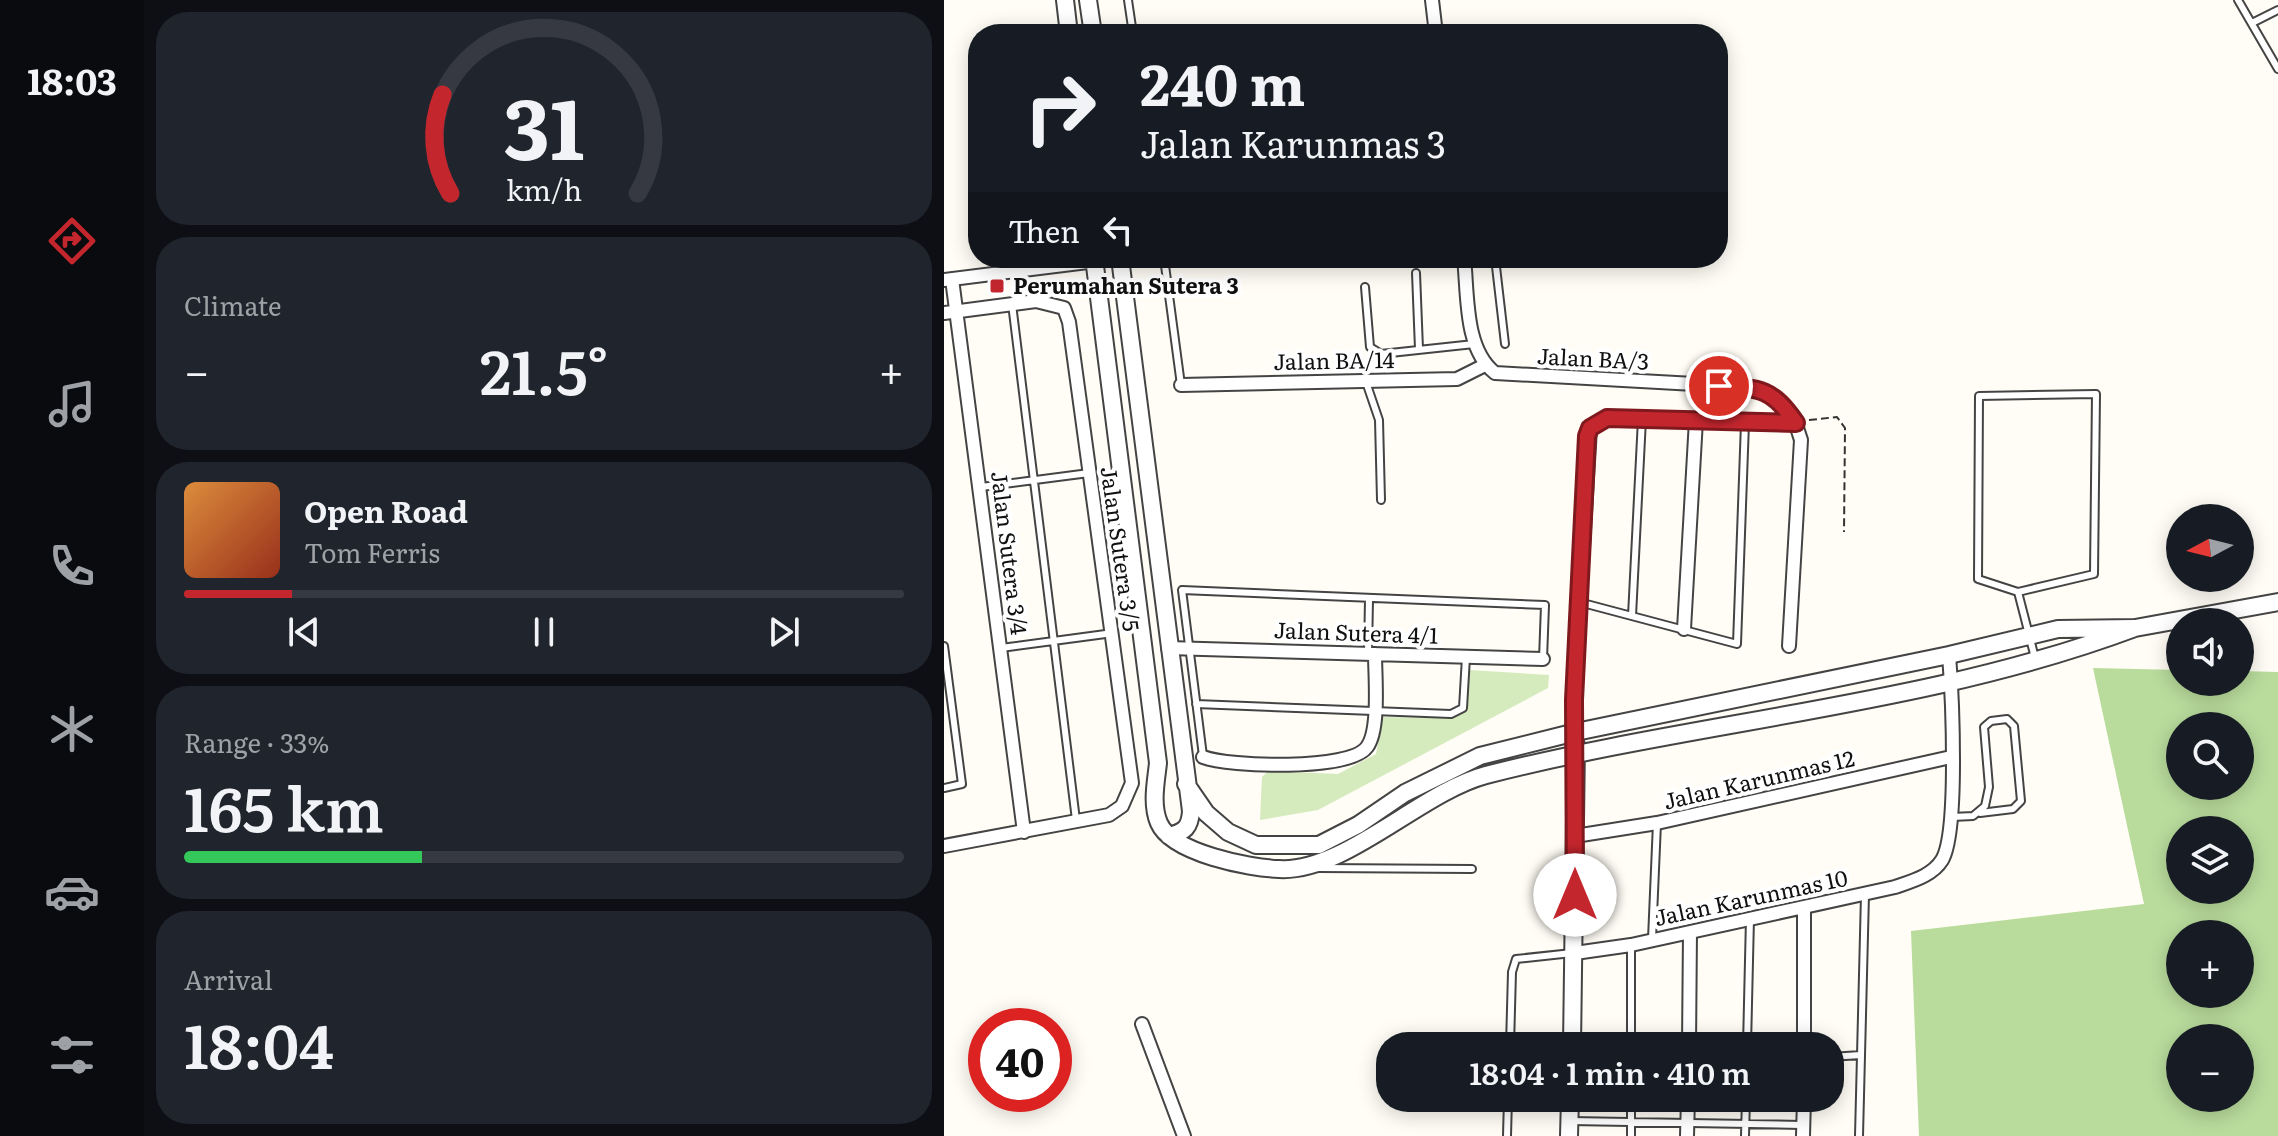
<!DOCTYPE html>
<meta charset="utf-8">
<style>
body{margin:0;font-family:Literata,serif;background:#20242c;color:#f1f3f6;height:100vh;display:flex;flex-direction:column;font-size:30px;white-space:nowrap}
*{box-sizing:border-box;margin:0}
p{font-size:26px;color:#9ea1a6}
.icon{flex:none;width:44px;height:44px;fill:none;stroke:currentColor;stroke-width:2;stroke-linecap:round;stroke-linejoin:round}
.map{position:relative;flex:1;overflow:hidden}
.drawer{display:flex;flex-direction:column;gap:12px;padding:12px;background:#0d0f14;width:800px}
.drawer>*{flex:none}
.hud{position:absolute;left:24px;top:24px;width:760px;height:244px;border-radius:32px;box-shadow:0 4px 20px #0003;background:#171b24;color:#f1f3f6;overflow:hidden}
.needle{width:52px;rotate:263deg}
.tools{position:absolute;left:1222px;top:504px;display:grid;gap:16px}
.tools a{display:grid;place-items:center;width:88px;height:88px;border-radius:50%;background:#171b24;box-shadow:0 4px 20px #0003;font-size:40px}
.speed{position:absolute;left:24px;top:1008px;display:flex;gap:16px;font-size:40px;font-weight:700;text-align:center}
.speed>*{display:grid;place-content:center;width:104px;height:104px;border-radius:50%;background:#171b24;box-shadow:0 4px 20px #0003;line-height:1}
.speed .limit{border:12px solid #d22;background:#fff;color:#111}
.pin{position:absolute;display:grid;place-items:center;width:68px;height:68px;color:#fff;margin:-34px;border:4px solid #fff;border-radius:50%;box-shadow:0 2px 8px #0007}
.me{position:absolute;width:88px;margin:-44px;rotate:0deg;stroke-linejoin:round;filter:drop-shadow(0 0 6px #0008)}
.turn{display:flex;align-items:center;gap:28px;height:168px;padding:0 40px;font-size:36px}
.turn .icon{width:104px;height:104px;stroke-width:2.5}
.turn b{display:block;font-size:56px;line-height:68px}
.then{display:flex;align-items:center;height:76px;padding:0 40px;background:#0003;gap:16px;font-size:30px}
.big{font-size:60px;font-weight:600;line-height:1.1}
.drawer .widget{flex:1;display:flex;flex-direction:column;justify-content:center;gap:12px;min-width:0;padding:0 28px;border-radius:32px;background:#20242c}
.drawer .dial{align-items:center;gap:0}
.dial svg{height:208px;overflow:visible;fill:none;stroke:#363941;stroke-width:7;stroke-linecap:round;text-anchor:middle}
.dial text{fill:#f1f3f6;stroke:none}
.song{display:flex;align-items:center;gap:24px}
.cover{width:96px;height:96px;border-radius:12px;background:linear-gradient(135deg,hsl(30 70% 55%),hsl(10 70% 35%))}
.played{height:8px;border-radius:4px;background:linear-gradient(90deg,#c4262e 15%,#363941 15%)}
.keys{display:flex;justify-content:space-around;direction:ltr}
.heat{display:flex;justify-content:space-between;align-items:center;font-size:44px;direction:ltr}
.charge{height:12px;border-radius:6px;background:linear-gradient(90deg,#34c759 33%,#363941 0)}
.trip{position:absolute;left:432px;top:1032px;width:468px;height:80px;border-radius:32px;background:#171b24;box-shadow:0 4px 20px #0003;font-weight:600;line-height:80px;text-align:center}
main{display:flex;flex:1;min-height:0}
.menu{display:flex;flex-direction:column;width:144px;justify-content:space-around;align-items:center;background:#090b0e;color:#9ea1a6}
.menu .icon{width:56px;height:56px}
.menu .selected{color:#c4262e}
.menu b{font-size:36px;color:#f1f3f6}
.map>svg:first-child{display:block}
.green{fill:#d5ebbd}
.forest{fill:#b9dc9c;fill-rule:evenodd}
.lines{fill:none;stroke-linecap:round;stroke-linejoin:round}
.service-casing{stroke:#444;stroke-width:10}
.minor-casing{stroke:#444;stroke-width:16}
.tertiary-casing{stroke:#444;stroke-width:20}
.path{stroke:#333;stroke-width:2;stroke-dasharray:8 4;stroke-linecap:butt}
.service{stroke:#fff;stroke-width:6}
.minor{stroke:#fff;stroke-width:12}
.tertiary{stroke:#fff;stroke-width:16}
.route-casing{stroke:#7f191e;stroke-width:20}
.route{stroke:#c4262e;stroke-width:14}
.poi-dot{fill:#c4262e;stroke:#fff;stroke-width:3}
.labels{text-anchor:middle;stroke-width:8;stroke-linejoin:round;paint-order:stroke}
.poi-label{font-size:22px;font-weight:bold;fill:#111;stroke:#fff;text-anchor:start}
.street-label{font-size:22px;fill:#111;stroke:#fff}
</style>
<main>
<nav class="menu">
<b>18:03</b>
<svg class="icon selected" aria-label="directions" viewBox="0 0 24 24"><path d="M12 3l9 9-9 9-9-9zM9 14v-3h6M13 9l2 2-2 2"/></svg>
<svg class="icon" aria-label="music" viewBox="0 0 24 24"><path d="M9 18V5l10-2v13"/><circle cx="6" cy="18" r="3"/><circle cx="16" cy="16" r="3"/></svg>
<svg class="icon" aria-label="phone" viewBox="0 0 24 24"><path d="M5 4h4l2 5-3 2q2 4 5 5l2-3 5 2v4C11 20 4 13 5 4z"/></svg>
<svg class="icon" aria-label="climate" viewBox="0 0 24 24"><path d="M12 3v18M4 7l16 10M4 17L20 7"/></svg>
<svg class="icon" aria-label="car" viewBox="0 0 24 24"><path d="M5 17H2v-5l4-1 3-4h7l3 4 3 1v5h-3M9 17h6M6 11h13"/><circle cx="7" cy="17" r="2"/><circle cx="17" cy="17" r="2"/></svg>
<svg class="icon" aria-label="filters" viewBox="0 0 24 24"><path d="M4 7h16M4 17h16"/><circle cx="9" cy="7" r="2"/><circle cx="15" cy="17" r="2"/></svg>
</nav>
<section class="drawer">
<div class="widget dial"><svg viewBox="0 0 100 80">
<path d="M14 69A42 42 0 1 1 86 69"/>
<path d="M14 69A42 42 0 0 1 11 31" stroke="#c4262e"/>
<text x="50" y="56" font-size="32" font-weight="700">31</text>
<text x="50" y="72" font-size="11">km/h</text>
</svg></div>
<div class="widget"><p>Climate</p>
<div class="heat"><a>−</a><b class="big">21.5°</b><a>+</a></div>
</div>
<div class="widget">
<div class="song"><i class="cover"></i><div><b>Open Road</b><p>Tom Ferris</p></div></div>
<div class="played"></div>
<div class="keys"><svg class="icon" aria-label="previous" viewBox="0 0 24 24"><path d="M18 5L8 12l10 7zM5 5v14"/></svg><svg class="icon" aria-label="pause" viewBox="0 0 24 24"><path d="M8 5v14M16 5v14"/></svg><svg class="icon" aria-label="next" viewBox="0 0 24 24"><path d="M6 5l10 7-10 7zM19 5v14"/></svg></div>
</div>
<div class="widget"><p>Range · 33%</p><b class="big">165 km</b><div class="charge"></div></div>
<div class="widget"><p>Arrival</p><b class="big">18:04</b></div>
</section>
<div class="map">
<svg width="1334" height="1136" viewBox="0 0 1334 1136">
<rect width="100%" height="100%" fill="#fffdf5"/>
<path class="green" d="M525 670 605 675 604 688 374 810 316 820 318 777 324 771 394 774 432 754 439 717 508 718 523 711Z"/>
<path class="forest" d="M1149 668 1236 670V682H1296V671L1334 672V1136H975L967 931 1200 904ZM1296 726V786H1236V726ZM1236 830H1296V890H1236ZM1236 934H1296V994H1236ZM1296 1038V1098H1236V1038Z"/>
<g class="lines">
<g class="service-casing">
<path id="service" d="M184 0 189 34
M1294 0 1334 69
M1308 23 1334 10
M381 33V34
M220 258 237 385
M551 258 561 344
M520 262 550 258
M472 273 475 349
M421 287 426 347 437 354 530 344
M68 304 132 820
M422 382 435 420 437 500
M1152 394 1150 574 1074 592 1034 579 1035 396Z
M37 487 145 473
M1074 592 1091 658
M635 602 793 644 801 423
M688 616 698 419
M0 646 18 784 0 788
M57 648 169 633
M424 654 425 599
M252 704 507 714 519 708 522 657
M259 756 238 590 601 605 599 659
M1008 817 1029 816 1041 806 1045 787 1040 727 1047 721 1063 719 1070 726 1077 801 1069 809 1036 813
M375 868 528 869
M708 939 713 823
M687 946V1046
M566 1046 568 972 572 959 628 953
M803 1046 806 918
M886 1057 917 1055
M626 1121 858 1125
M563 1136 564 1098
M687 1136V1098
M801 1136 802 1098
M915 1136 921 894"/>
</g>
<g class="minor-casing">
<path id="minor" d="M488 0 492 34
M520 258C524 294 520 349 551 373L804 387C834 393 849 411 857 440L845 646
M8 279 80 832
M0 280 176 258
M0 313 92 301 120 308 125 322 188 783 178 806 165 815 0 846
M237 385 513 379 541 365
M740 629 752 420
M224 648 599 659
M632 732 630 700 646 428 663 418 852 423
M259 757C285 767 406 771 423 747 436 730 431 676 431 654
M631 836 713 823 1007 757
M631 953 687 945 951 887C968 881 988 876 998 860 1015 832 1008 692 1005 655
M198 1024 240 1136
M745 1046 746 932
M860 1046V907
M743 1136 744 1098
M859 1136 860 1098"/>
</g>
<g class="tertiary-casing">
<path id="tertiary" d="M121 0 125 34
M144 0 149 34
M150 258 214 763C212 782 207 804 215 823 228 853 305 868 335 869 400 873 477 792 542 775 757 720 983 706 1191 628
M176 258 247 811C246 827 241 832 225 836
M242 784 262 813 284 832 312 845H375L414 825 461 793 536 756 632 732 1005 655 1114 629 1191 628 1334 602
M628 1046 632 745
M625 1136 626 1098"/>
</g>
<path class="path" d="M865 420 893 417 901 428 900 532"/>
<use href="#service" class="service"/>
<use href="#minor" class="minor"/>
<use href="#tertiary" class="tertiary"/>
</g>
<g class="lines">
<g class="route-casing">
<path id="route" d="M631 895 630 700 643 436 646 428 663 418 852 423C828 388 816 388 775 386"/>
</g>
<use href="#route" class="route"/>
</g>
<rect class="poi-dot" x="45" y="278" width="16" height="16" rx="4"/>
<g class="labels">
<g class="poi-label">
<text x="69" y="294">Perumahan Sutera 3</text>
</g>
<g class="street-label">
<text transform="translate(649 359) rotate(3)" y="8">Jalan BA/3</text>
<text transform="translate(390 361) rotate(-1)" y="8">Jalan BA/14</text>
<text transform="translate(176 549) rotate(82)" y="8">Jalan Sutera 3/5</text>
<text transform="translate(65 553) rotate(83)" y="8">Jalan Sutera 3/4</text>
<text transform="translate(412 633) rotate(2)" y="8">Jalan Sutera 4/1</text>
<text transform="translate(815 780) rotate(-13)" y="8">Jalan Karunmas 12</text>
<text transform="translate(807 898) rotate(-12)" y="8">Jalan Karunmas 10</text>
</g>
</g>
</svg>
<div class="tools">
<a><svg class="needle" viewBox="-14 -14 28 28"><path d="M0-13l5 13h-10z" fill="#e53935"/><path d="M0 13l5-13h-10z" fill="#9ea1a6"/></svg></a>
<a><svg class="icon" aria-label="sound" viewBox="0 0 24 24"><path d="M4 9h4l5-4v14l-5-4H4zM17 9q2 3 0 6"/></svg></a>
<a><svg class="icon" aria-label="search" viewBox="0 0 24 24"><circle cx="10" cy="10" r="6"/><path d="M15 15l6 6"/></svg></a>
<a><svg class="icon" aria-label="layers" viewBox="0 0 24 24"><path d="M12 4l9 5-9 5-9-5zM3 14l9 5 9-5"/></svg></a>
<a>+</a>
<a>−</a>
</div>
<div class="speed"><div class="limit">40</div></div>
<div class="pin" style="left:775px;top:386px;background:#d93025"><svg class="icon" aria-label="arrive" viewBox="0 0 24 24"><path d="M6 21V4h12l-3 4 3 4H6"/></svg></div>
<svg class="me" style="left:631px;top:895px" viewBox="-20 -20 40 40"><circle r="19" fill="#fff"/><path d="M0-13L10 11 0 6-10 11z" fill="#c4262e"/></svg>
<div class="trip">18:04 · 1 min · 410 m</div>
<div class="hud">
<div class="turn"><svg class="icon" aria-label="right" viewBox="0 0 24 24"><path d="M7 20v-9h11M14 6l5 5-5 5"/></svg><div><b>240 m</b>Jalan Karunmas 3</div></div>
<div class="then">Then<svg class="icon" aria-label="left" viewBox="0 0 24 24"><path d="M17 20v-9H6M10 6l-5 5 5 5"/></svg></div>
</div>
</div>
</main>
